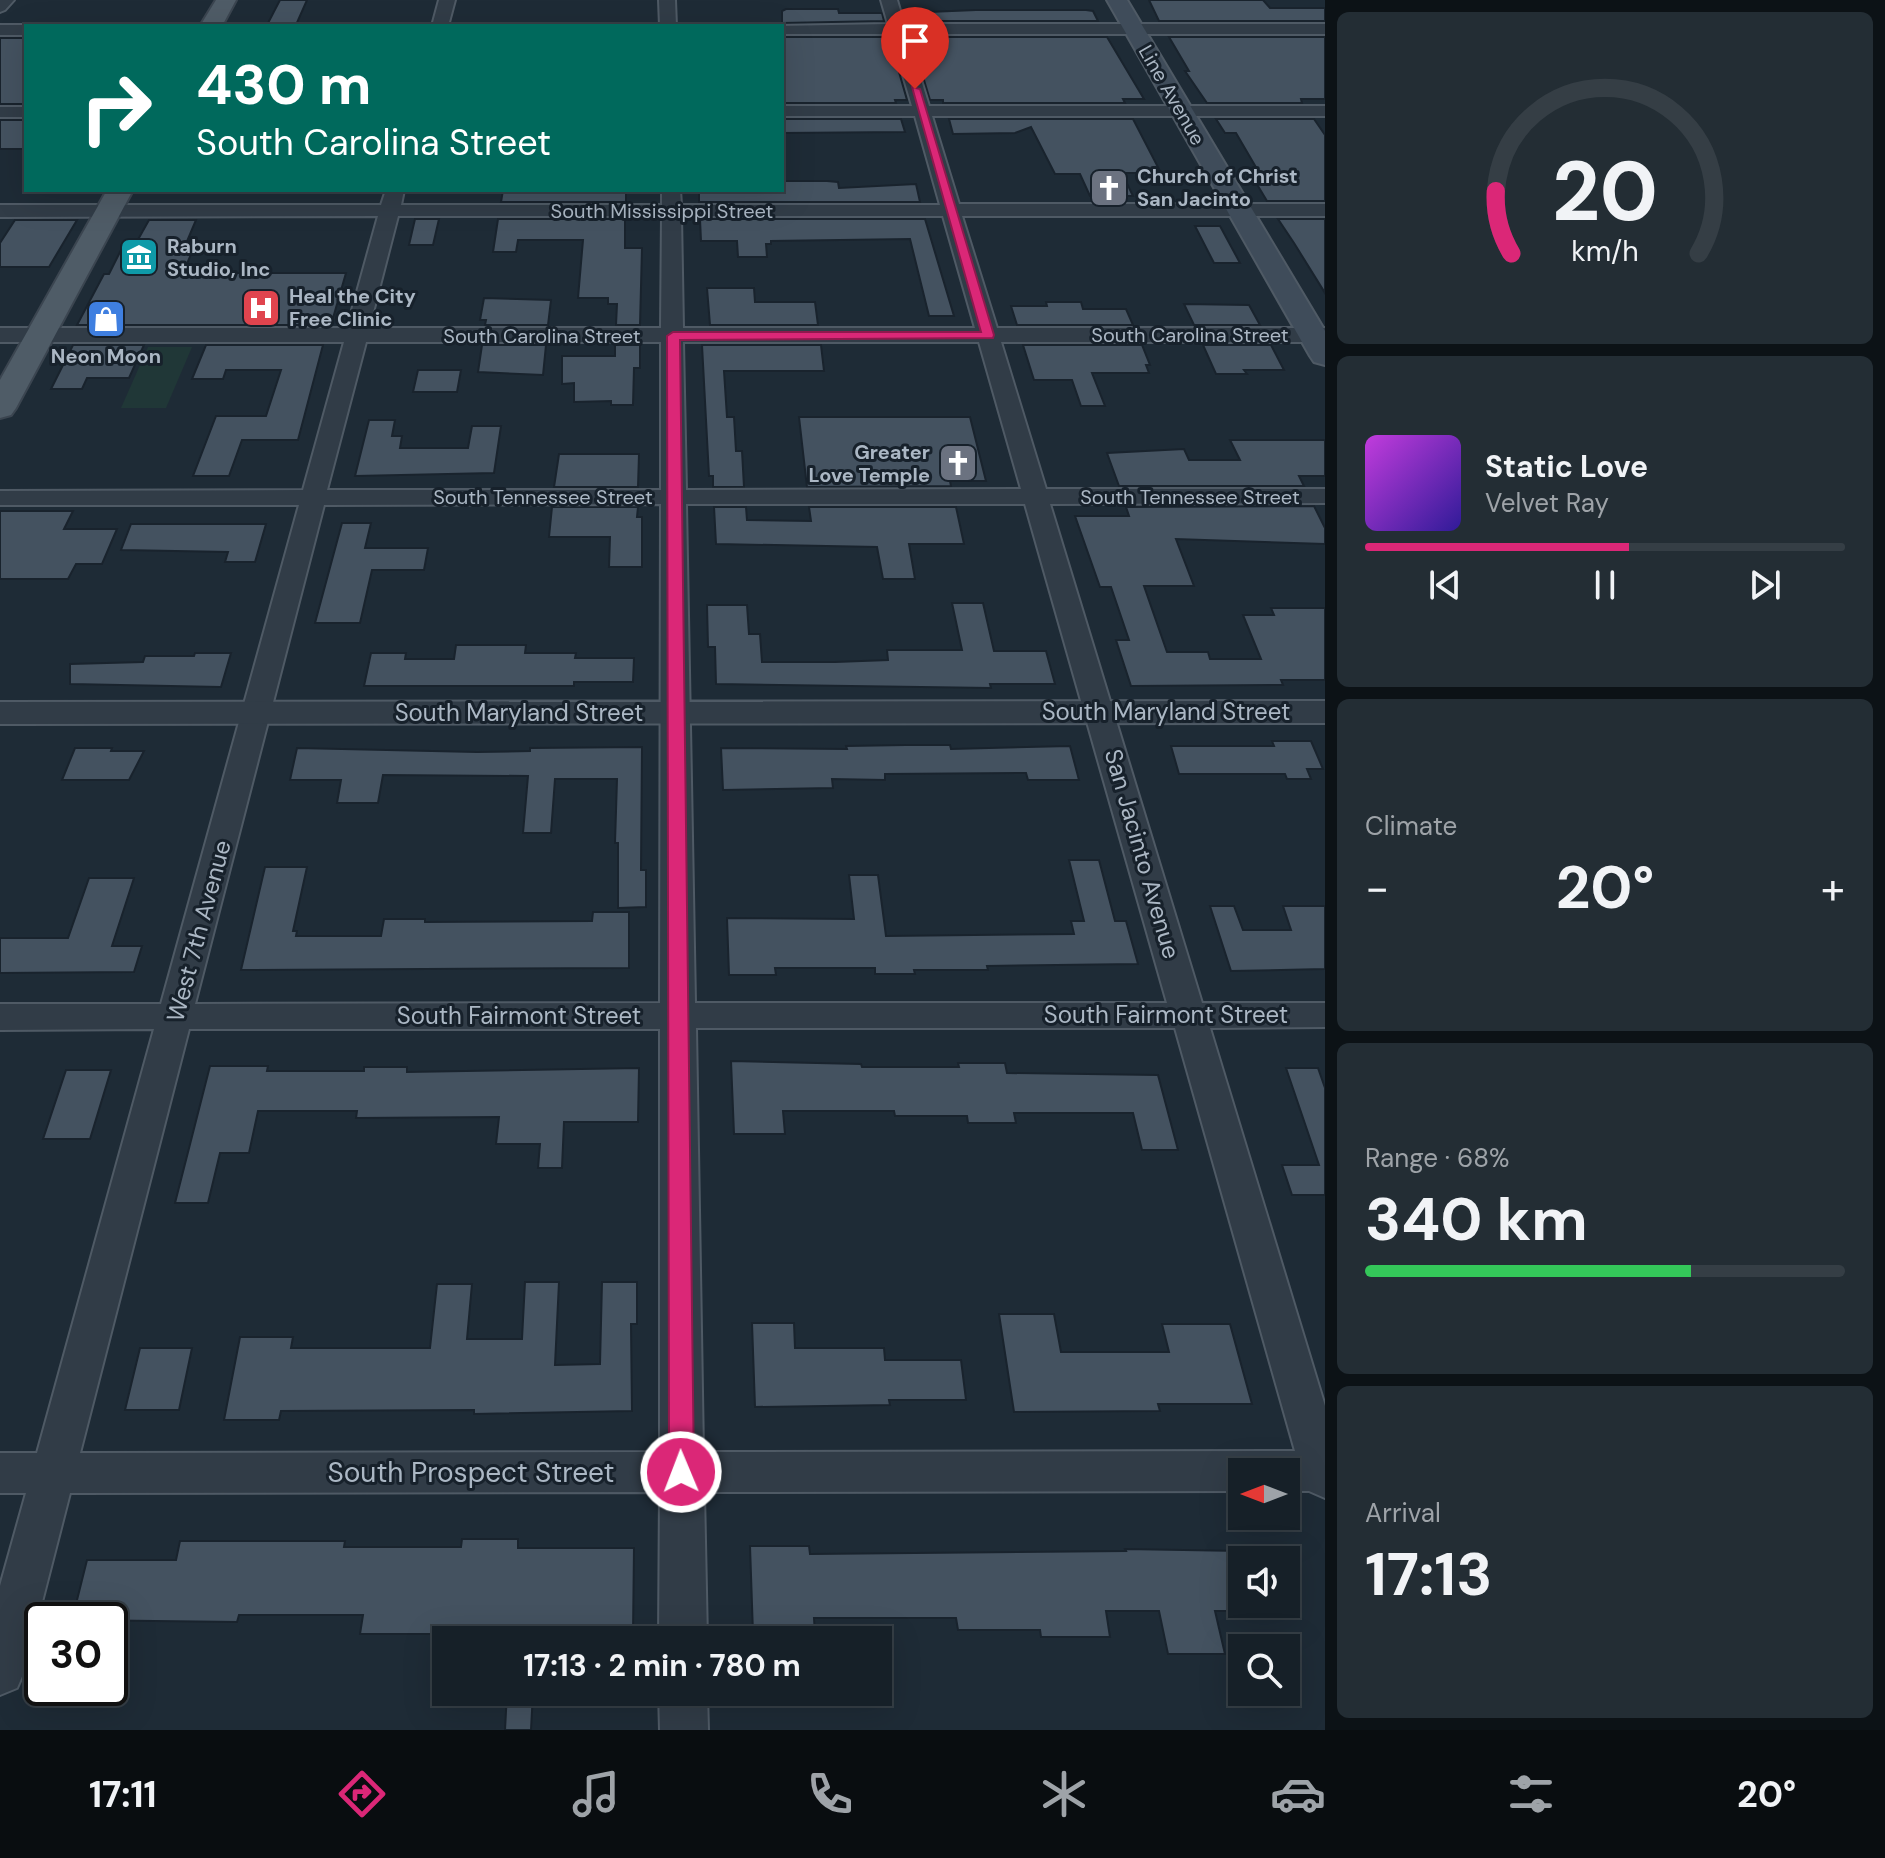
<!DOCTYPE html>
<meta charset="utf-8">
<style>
body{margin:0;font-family:"DM Sans",sans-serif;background:#232d34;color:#f1f3f6;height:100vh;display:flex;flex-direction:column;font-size:30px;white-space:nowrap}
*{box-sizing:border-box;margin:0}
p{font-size:26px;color:#9ea3a8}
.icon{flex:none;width:44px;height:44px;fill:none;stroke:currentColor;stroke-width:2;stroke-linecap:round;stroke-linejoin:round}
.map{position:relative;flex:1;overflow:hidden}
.panel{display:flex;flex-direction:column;gap:12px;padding:12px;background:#0c1216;width:560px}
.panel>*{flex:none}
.banner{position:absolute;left:24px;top:24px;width:760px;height:168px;border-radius:0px;box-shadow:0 8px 32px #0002,0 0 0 2px #353e45;background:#00695c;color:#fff;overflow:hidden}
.needle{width:52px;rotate:270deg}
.fabs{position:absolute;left:1228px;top:1458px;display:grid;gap:16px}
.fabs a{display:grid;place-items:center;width:72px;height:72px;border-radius:0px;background:#162028;box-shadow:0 8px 32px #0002,0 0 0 2px #353e45;font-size:40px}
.speed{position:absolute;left:24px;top:1602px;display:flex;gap:16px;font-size:40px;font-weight:700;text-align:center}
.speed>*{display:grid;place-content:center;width:104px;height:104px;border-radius:50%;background:#162028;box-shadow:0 8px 32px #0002,0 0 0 2px #353e45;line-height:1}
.speed .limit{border:4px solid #111;border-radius:12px;background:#fff;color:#111}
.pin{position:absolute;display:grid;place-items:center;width:68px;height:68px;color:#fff;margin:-82px -34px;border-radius:50% 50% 50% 0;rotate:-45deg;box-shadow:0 0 8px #0007}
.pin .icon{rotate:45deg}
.me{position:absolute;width:88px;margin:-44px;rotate:359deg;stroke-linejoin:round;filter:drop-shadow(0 0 6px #0008)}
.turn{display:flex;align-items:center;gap:28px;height:168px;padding:0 40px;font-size:36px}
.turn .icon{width:104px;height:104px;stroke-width:2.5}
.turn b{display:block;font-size:56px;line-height:68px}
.big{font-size:60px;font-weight:700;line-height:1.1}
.panel .tile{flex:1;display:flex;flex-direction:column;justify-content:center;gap:12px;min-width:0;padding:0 28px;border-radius:12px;background:#232d34}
.panel .dial{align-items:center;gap:0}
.dial svg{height:208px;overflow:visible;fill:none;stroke:#353e45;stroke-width:7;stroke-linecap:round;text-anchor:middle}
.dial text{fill:#f1f3f6;stroke:none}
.song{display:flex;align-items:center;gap:24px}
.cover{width:96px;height:96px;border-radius:12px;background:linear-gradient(135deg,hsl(290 70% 55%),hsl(250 70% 35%))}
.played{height:8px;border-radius:4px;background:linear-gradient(90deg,#db2777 55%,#353e45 55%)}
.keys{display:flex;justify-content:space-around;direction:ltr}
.heat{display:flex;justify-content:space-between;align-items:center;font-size:44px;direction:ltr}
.charge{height:12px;border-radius:6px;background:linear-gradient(90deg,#34c759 68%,#353e45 0)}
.trip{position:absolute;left:432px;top:1626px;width:460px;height:80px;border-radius:0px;background:#162028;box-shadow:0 8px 32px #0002,0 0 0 2px #353e45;font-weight:700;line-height:80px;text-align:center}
.tabs{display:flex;height:128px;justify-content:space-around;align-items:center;background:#090d10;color:#9ea3a8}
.tabs .icon{width:56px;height:56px}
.tabs .selected{color:#db2777}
.tabs b{font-size:36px;color:#f1f3f6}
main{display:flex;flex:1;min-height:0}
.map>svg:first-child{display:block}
.green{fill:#203737}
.building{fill:#445260;stroke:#19232d;stroke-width:2}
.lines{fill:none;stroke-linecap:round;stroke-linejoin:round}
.minor-casing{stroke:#4f5a65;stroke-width:4}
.tertiary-casing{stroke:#4f5a65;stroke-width:4}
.secondary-casing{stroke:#4f5a65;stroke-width:4}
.primary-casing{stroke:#3b4550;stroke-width:4}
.minor{fill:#313c47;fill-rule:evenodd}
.tertiary{fill:#313c47;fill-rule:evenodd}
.secondary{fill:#3f4c5a;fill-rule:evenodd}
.primary{fill:#4f5c67;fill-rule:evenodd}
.route{fill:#db2777;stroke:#8e194d;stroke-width:2}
.labels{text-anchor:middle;stroke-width:6;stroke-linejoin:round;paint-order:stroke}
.far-street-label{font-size:20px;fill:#abb7c4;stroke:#17212b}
.far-poi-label{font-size:20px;font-weight:bold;fill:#abb7c4;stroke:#17212b;text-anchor:start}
.street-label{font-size:24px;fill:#abb7c4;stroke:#17212b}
.near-street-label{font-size:28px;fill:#abb7c4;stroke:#17212b}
</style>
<main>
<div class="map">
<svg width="1325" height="1730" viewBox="0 0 1325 1730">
<rect width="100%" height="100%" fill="#1e2b36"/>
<path class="green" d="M148 347H192L166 408H121Z"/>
<path class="building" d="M280 0H307L296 25H267Z
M1149 0H1263L1270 8H1325V21H1159Z
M786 9H838L839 13H882L884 21 782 23V11Z
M976 10H1086L1093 11 1098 21H906L904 13Z
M782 37H889L907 100H895L896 103H782Z
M911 37H1107L1144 99H1123L1125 103H943V100H930Z
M1169 37H1325V99H1301L1302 103H1207L1185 71H1189Z
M0 38H26V104H0Z
M782 119H901L905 132 782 133Z
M949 119H1133L1161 173H1122L1133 196H1090L1080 174H1055L1031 127 1015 133 953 134Z
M1216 119H1314L1325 135V201H1267L1255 181H1264L1236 133H1225Z
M0 120H26V149H0Z
M782 181H827L838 182 839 188 916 184 920 202H699V190H782Z
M503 190H626V202H501Z
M415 219H439L433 245H409Z
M498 219H625V248H642L640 325H616L617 304H608V298H578L583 240H518L516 252H493Z
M700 219H925L954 316H929L910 239 771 241V244H766L767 257H738L737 241H701Z
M1278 219H1325V293L1294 243Z
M15 220H77L49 267H0V243Z
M149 220H196L185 246 195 245 183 273H346L331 325H77L104 274H109L121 250 135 245Z
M1195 226H1220L1240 263H1214Z
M707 288H754L755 302H815L818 325H710Z
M484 298 551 300 548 325H485L486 320H480Z
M1046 302H1081L1083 309H1126L1133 325H1017L1011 306H1047Z
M1184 304 1249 305 1260 325H1194Z
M73 345H144L129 378H87L82 389H51Z
M206 345H323L298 440H242L229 476H193L216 416H266L281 370H226L223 379H192Z
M482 345H546L543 375 478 372Z
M615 345H640V368H634L633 405H611V401L574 402V383L562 384V356H615Z
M702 345H821L824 371H724L727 417H734L736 451H742L744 487H713V476H709Z
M1023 345H1142L1150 365H1146L1149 373H1092L1105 406H1081L1072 380H1034Z
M1203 345H1271L1284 370H1244L1247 374H1216Z
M418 370H461L457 392H413Z
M799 417H970L986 481H950L951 486 807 487Z
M369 420H395L392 436H402L400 448H468L472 426H501L494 473 355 476Z
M1230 440H1325V476H1299L1304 486H1119L1107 453 1184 449 1189 460H1240Z
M559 454H639L638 487H554Z
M1314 506 1325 528V544L1176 539 1194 586H1144L1167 652H1208L1210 659H1261L1243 615H1274L1271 608H1325V680H1281L1283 685 1131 686 1116 640H1129L1111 587H1100L1075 516H1129L1126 507Z
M552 507H638L637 517H642V567H609L610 537H549Z
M714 507H746L747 520 811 521 809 507H956L964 544H909L915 579H883L877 547 716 544Z
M0 511H73L64 529H117L102 564H76L68 579H0Z
M342 523H371L365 548H428L424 570H372L360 623H315Z
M131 524H266L255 562H225L228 552 121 550Z
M952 603H983L994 651H1046L1055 684H990L991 688 716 684 715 647H708L707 605H747L749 634H760L762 662H835L888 660 887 650H962Z
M456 645H526L525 653H576L575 658H634L633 682H574V686H364L371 653H406L405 659H454Z
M195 653H231L221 687 70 684V664L143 662 145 656H194Z
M1272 741H1311L1323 769H1307L1311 779H1287L1285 774H1179L1171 746H1274Z
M906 745H950L951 749 1070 746 1079 780H1028L1026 773 885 774V780L832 779 833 788 723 790 721 748 847 749 846 746Z
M642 747 641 870H646V907L618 908V843H615L617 779H555L551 833H523L528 776 383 775 378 803H337L341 780H290L297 748 477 752 530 751V748Z
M75 748H112L111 751H144L129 780H62Z
M1069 860H1099L1115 921H1126L1138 964 987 966 988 970H914L915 974H875V968H775L776 975H729L727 918 854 919 849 875H878L886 936 1074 934 1071 921H1084Z
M265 867H307L293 931H297L296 936H381L384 919H425V922L592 921 593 912H629V968L241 970Z
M89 878H134L112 946H142L134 972 0 973V938H68Z
M1210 906H1234L1243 930H1291L1283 906H1325V969L1231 971Z
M731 1061 861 1064 862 1067H959L958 1063H1005L1007 1073 1158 1075 1178 1150H1142L1133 1113H1014L1016 1123H968L967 1116H895L894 1111H783L785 1134H734Z
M210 1066H268L267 1071H364V1067H407V1072L639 1068 638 1122H564L562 1168H538L540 1144H496L499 1117 356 1118 357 1111H258L249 1153H220L208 1203H175Z
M1286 1068H1318L1325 1088V1195H1292L1282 1165H1319Z
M66 1070H111L90 1139H43Z
M525 1282H559L555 1365 600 1364 602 1282H637V1324H631L632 1411 474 1414V1410L281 1411 279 1420H224L240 1337H293L291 1348H430L437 1284H472L467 1339H522Z
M999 1314H1054L1061 1352H1169L1162 1324H1230L1252 1404H1158L1160 1411 1014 1412Z
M752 1323H794L795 1348H884L885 1360H961L966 1400H889L890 1405 755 1407Z
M140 1348H192L179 1410H125Z
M462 1539H518V1548H634L633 1635H512V1640H453L454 1634H360L363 1615H239L237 1622 72 1620 87 1560H176L180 1541H345L344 1547H461Z
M750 1546H809L810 1554 1126 1551 1125 1549 1242 1551V1611H1215L1225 1654H1168L1159 1611H1106L1110 1637H1041L1040 1630H958L956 1618H814L815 1634H753Z
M507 1692H533L531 1730H505Z"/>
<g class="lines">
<g class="minor-casing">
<path id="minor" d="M0 0H14L5 10 0 12Z
M439 0H455L448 26H432Z
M659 0H675L676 26H660Z
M881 0H897L904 24H1325V34H907L929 106H1325V116H932L959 204H1325V216H962L997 328H1325V342H1001L1046 489H1325V503L1050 504 1202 1003H1325V1027L1210 1028 1325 1406V1498L1309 1491H1286V1472H1242V1491L704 1492 707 1640H659L660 1492 70 1493 24 1672 17 1688 0 1695V1586L26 1493H0V1453H37L154 1029 0 1030V1004H161L299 505H0V491L303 490 344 342H0V328H347L378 216 0 217V205H381L386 190H404L401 205H662V190H680L681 205H940L915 116H782V106H912L891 34H782V26H776L888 24ZM398 216H662L661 328H369ZM681 216H943L975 328H683ZM366 342H661V490H327ZM683 342H979L1021 489 686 490ZM661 504 660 1003 195 1004 324 505ZM686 504H1025L1167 1003H695ZM696 1028H1175L1295 1451 703 1452ZM189 1029H660V1452L80 1453Z
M0 25H26L29 26H26V35H0Z
M0 107H26V117H0Z
M659 1692H707L708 1730H660Z"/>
</g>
<g class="tertiary-casing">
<path id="tertiary" d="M1325 701V723L0 724V702Z"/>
</g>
<g class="secondary-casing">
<path id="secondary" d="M1107 0H1127L1325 331V365L1314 362 1310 356Z"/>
</g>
<g class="primary-casing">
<path id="primary" d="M216 0H236L222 26H200Z
M107 190H133L16 408 11 415 0 418V380Z"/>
</g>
<use href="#minor" class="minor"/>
<use href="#tertiary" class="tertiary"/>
<use href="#secondary" class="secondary"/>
<use href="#primary" class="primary"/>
</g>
<path class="route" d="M912 87 920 89 994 335 993 338 680 340 694 1472 690 1480 681 1483 672 1480 669 1472 667 336 673 332H981Z"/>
<defs>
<g id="church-square" transform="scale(2)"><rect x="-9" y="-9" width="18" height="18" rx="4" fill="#6b7280" stroke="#17212b"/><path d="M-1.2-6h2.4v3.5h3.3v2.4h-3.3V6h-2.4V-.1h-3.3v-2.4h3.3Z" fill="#fff"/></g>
<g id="museum-square" transform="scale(2)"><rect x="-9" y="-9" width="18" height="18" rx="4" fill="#0f9aa8" stroke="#17212b"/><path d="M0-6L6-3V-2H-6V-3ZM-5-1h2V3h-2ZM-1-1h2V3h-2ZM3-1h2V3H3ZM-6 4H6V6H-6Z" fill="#fff"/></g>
<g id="hospital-square" transform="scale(2)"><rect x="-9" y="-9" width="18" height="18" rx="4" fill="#e0444e" stroke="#17212b"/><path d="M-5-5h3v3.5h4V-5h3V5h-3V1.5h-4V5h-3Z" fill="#fff"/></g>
<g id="shop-square" transform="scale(2)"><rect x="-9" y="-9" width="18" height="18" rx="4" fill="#3f7fe0" stroke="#17212b"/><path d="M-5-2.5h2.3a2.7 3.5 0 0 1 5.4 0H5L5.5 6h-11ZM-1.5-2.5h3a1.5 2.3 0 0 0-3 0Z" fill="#fff"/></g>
</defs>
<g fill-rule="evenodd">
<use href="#church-square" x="1109" y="188"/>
<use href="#museum-square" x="139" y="257"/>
<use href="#hospital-square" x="261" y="308"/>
<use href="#shop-square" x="106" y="319"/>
<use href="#church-square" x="958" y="463"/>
</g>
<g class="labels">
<g class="far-street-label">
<text transform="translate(1172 95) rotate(60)" y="7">Line Avenue</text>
<text x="662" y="218">South Mississippi Street</text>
<text x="1190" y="342">South Carolina Street</text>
<text x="542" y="343">South Carolina Street</text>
<text x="543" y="504">South Tennessee Street</text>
<text x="1190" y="504">South Tennessee Street</text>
</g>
<g class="far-poi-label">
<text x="1137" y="183">Church of Christ<tspan x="1137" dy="23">San Jacinto</tspan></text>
<text x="167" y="253">Raburn<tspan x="167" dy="23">Studio, Inc</tspan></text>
<text x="289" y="303">Heal the City<tspan x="289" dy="23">Free Clinic</tspan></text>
<text x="106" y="363" text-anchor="middle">Neon Moon</text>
<text x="930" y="459" text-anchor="end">Greater<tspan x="930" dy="23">Love Temple</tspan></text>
</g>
<g class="street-label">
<text x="1166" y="720">South Maryland Street</text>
<text x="519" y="721">South Maryland Street</text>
<text transform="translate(1142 854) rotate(74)" y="8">San Jacinto Avenue</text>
<text transform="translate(199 931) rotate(-75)" y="8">West 7th Avenue</text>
<text x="1166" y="1023">South Fairmont Street</text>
<text x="519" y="1024">South Fairmont Street</text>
</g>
<g class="near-street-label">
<text x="471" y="1482">South Prospect Street</text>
</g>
</g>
</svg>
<div class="fabs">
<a><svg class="needle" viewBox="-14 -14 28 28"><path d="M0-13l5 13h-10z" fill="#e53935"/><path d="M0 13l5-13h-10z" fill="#9ea3a8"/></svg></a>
<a><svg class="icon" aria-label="sound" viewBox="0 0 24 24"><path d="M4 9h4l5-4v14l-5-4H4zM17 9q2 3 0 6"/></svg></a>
<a><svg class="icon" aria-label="search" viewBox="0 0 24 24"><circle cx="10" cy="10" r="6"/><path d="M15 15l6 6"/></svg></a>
</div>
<div class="speed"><div class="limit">30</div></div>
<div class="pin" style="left:915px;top:89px;background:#d93025"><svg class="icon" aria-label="arrive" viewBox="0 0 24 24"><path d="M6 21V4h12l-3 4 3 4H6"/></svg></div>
<svg class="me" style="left:681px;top:1472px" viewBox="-20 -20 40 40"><circle r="17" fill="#db2777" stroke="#fff" stroke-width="3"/><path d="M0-11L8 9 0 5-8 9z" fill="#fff"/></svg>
<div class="trip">17:13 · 2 min · 780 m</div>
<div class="banner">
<div class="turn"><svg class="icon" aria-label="right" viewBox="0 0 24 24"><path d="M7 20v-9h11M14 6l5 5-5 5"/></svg><div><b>430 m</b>South Carolina Street</div></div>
</div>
</div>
<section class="panel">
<div class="tile dial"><svg viewBox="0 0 100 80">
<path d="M14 69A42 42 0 1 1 86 69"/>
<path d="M14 69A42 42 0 0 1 8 45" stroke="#db2777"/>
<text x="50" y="56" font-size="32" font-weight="700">20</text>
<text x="50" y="72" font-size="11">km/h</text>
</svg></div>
<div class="tile">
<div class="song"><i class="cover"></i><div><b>Static Love</b><p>Velvet Ray</p></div></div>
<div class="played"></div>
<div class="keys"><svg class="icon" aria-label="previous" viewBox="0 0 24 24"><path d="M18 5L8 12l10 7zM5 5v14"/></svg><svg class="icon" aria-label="pause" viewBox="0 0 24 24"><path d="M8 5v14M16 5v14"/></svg><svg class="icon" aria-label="next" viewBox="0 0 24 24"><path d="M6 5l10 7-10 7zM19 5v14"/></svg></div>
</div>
<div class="tile"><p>Climate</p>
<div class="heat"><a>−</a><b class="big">20°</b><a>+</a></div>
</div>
<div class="tile"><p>Range · 68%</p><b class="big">340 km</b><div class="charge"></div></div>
<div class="tile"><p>Arrival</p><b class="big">17:13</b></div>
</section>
</main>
<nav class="tabs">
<b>17:11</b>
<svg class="icon selected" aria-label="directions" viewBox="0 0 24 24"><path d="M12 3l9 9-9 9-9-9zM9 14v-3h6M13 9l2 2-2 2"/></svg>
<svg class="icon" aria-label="music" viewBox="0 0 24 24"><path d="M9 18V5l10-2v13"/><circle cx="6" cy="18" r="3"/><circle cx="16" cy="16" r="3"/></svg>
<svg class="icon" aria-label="phone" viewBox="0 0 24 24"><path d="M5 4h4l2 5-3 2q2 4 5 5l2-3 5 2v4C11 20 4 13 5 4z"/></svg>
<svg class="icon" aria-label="climate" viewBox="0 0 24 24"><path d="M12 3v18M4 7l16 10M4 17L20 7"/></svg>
<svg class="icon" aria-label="car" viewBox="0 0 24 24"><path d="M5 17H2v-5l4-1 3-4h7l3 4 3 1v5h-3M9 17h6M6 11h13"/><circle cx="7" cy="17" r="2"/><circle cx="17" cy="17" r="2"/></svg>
<svg class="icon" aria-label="filters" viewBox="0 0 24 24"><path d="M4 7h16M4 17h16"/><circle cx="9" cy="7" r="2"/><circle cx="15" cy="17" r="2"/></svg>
<b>20°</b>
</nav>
